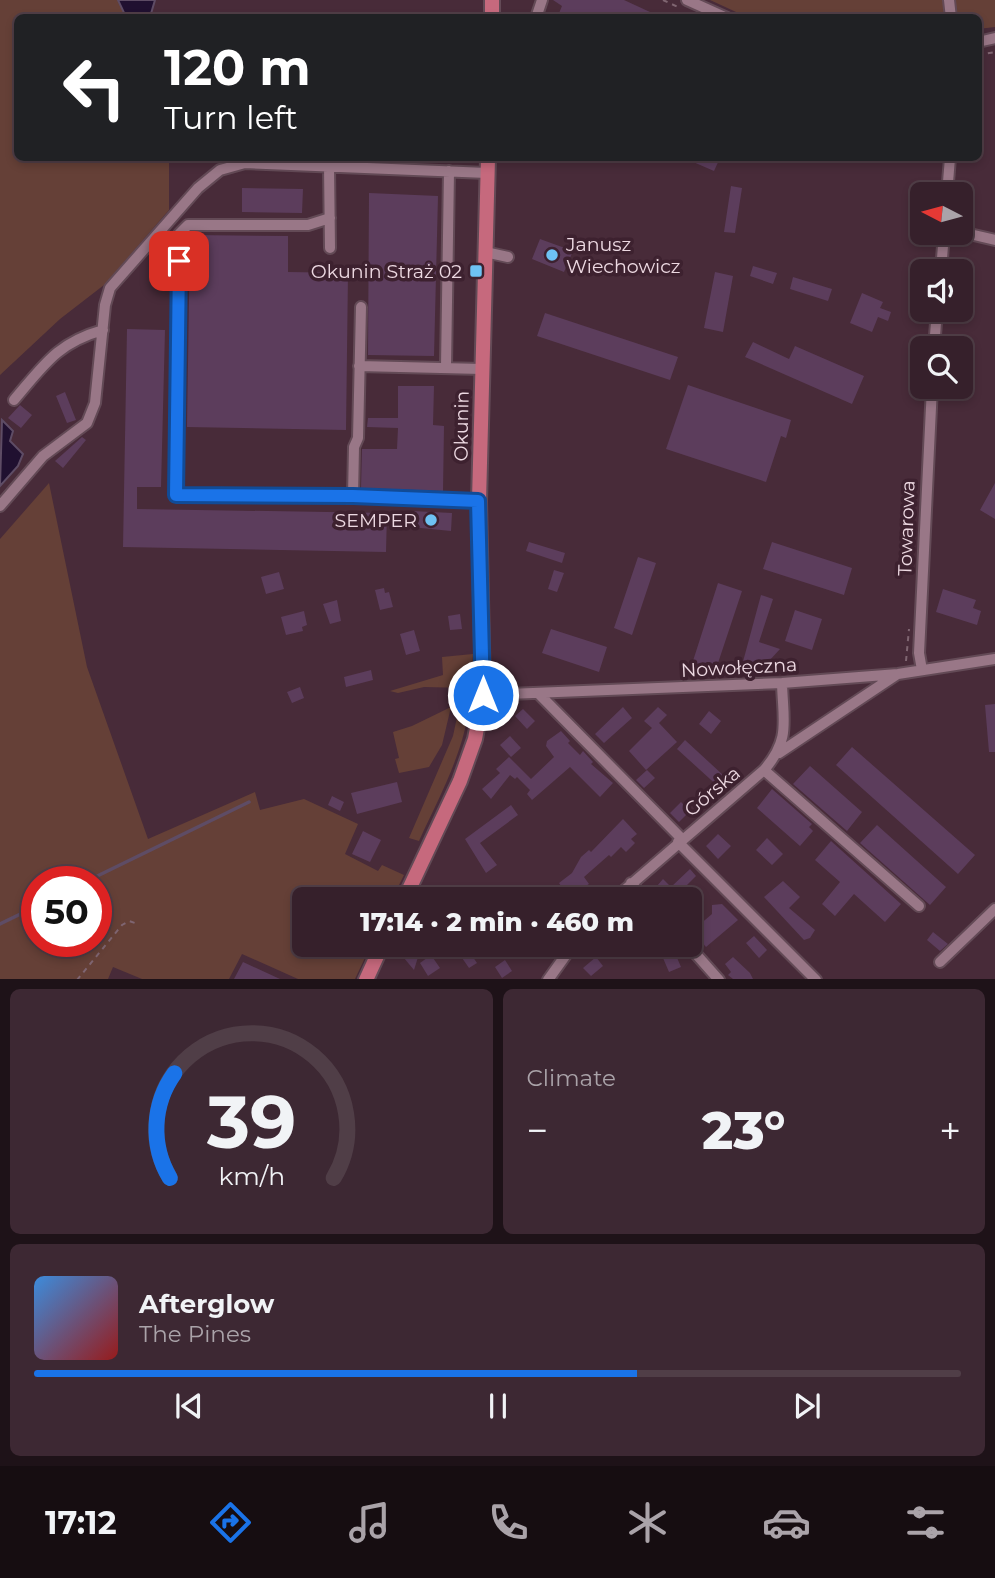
<!DOCTYPE html>
<meta charset="utf-8">
<style>
body{margin:0;font-family:Montserrat,sans-serif;background:#3d2833;color:#f1f3f6;height:100vh;display:flex;flex-direction:column;font-size:26px;white-space:nowrap}
*{box-sizing:border-box;margin:0}
p{font-size:23px;color:#aaa3a9}
.icon{flex:none;width:38px;height:38px;fill:none;stroke:currentColor;stroke-width:2;stroke-linecap:round;stroke-linejoin:round}
.map{position:relative;height:979px;overflow:hidden}
.drawer{display:flex;flex-direction:column;gap:10px;padding:10px;background:#1e1218;flex:1}
.drawer>*{flex:none}
.guide{position:absolute;left:14px;top:14px;width:968px;height:147px;border-radius:10px;box-shadow:0 4px 10px #0003,0 0 0 2px #503e47;background:#202124;color:#fff;overflow:hidden}
.needle{width:46px;rotate:276deg}
.buttons{position:absolute;left:910px;top:182px;display:grid;gap:14px}
.buttons a{display:grid;place-items:center;width:63px;height:63px;border-radius:10px;background:#36202b;box-shadow:0 4px 10px #0003,0 0 0 2px #503e47;font-size:35px}
.speed{position:absolute;left:21px;top:866px;display:flex;gap:14px;font-size:35px;font-weight:700;text-align:center}
.speed>*{display:grid;place-content:center;width:91px;height:91px;border-radius:50%;background:#36202b;box-shadow:0 4px 10px #0003,0 0 0 2px #503e47;line-height:1}
.speed .limit{border:10px solid #d22;background:#fff;color:#111}
.pin{position:absolute;display:grid;place-items:center;width:60px;height:60px;color:#fff;margin:-30px;border-radius:14px;box-shadow:0 4px 10px #0006}
.me{position:absolute;width:77px;margin:-38px;rotate:0deg;stroke-linejoin:round;filter:drop-shadow(0 0 5px #0008)}
.turn{display:flex;align-items:center;gap:24px;height:147px;padding:0 35px;font-size:32px}
.turn .icon{width:91px;height:91px;stroke-width:2.5}
.turn b{display:block;font-size:49px;line-height:60px}
.big{font-size:52px;font-weight:800;line-height:1.1}
.drawer .card{flex:1;display:flex;flex-direction:column;justify-content:center;gap:10px;min-width:0;padding:0 24px;border-radius:10px;background:#3d2833}
.drawer .dial{align-items:center;gap:0}
.dial svg{height:182px;overflow:visible;fill:none;stroke:#503e47;stroke-width:7;stroke-linecap:round;text-anchor:middle}
.dial text{fill:#f1f3f6;stroke:none}
.song{display:flex;align-items:center;gap:21px}
.cover{width:84px;height:84px;border-radius:10px;background:linear-gradient(135deg,hsl(210 70% 55%),hsl(0 70% 35%))}
.played{height:7px;border-radius:4px;background:linear-gradient(90deg,#1a73e8 65%,#503e47 65%)}
.keys{display:flex;justify-content:space-around;direction:ltr}
.heat{display:flex;justify-content:space-between;align-items:center;font-size:38px;direction:ltr}
.drawer .tiles{flex:1;display:grid;gap:10px;grid-template-columns:1fr 1fr}
.card:last-child{grid-column:span 2}
.trip{position:absolute;left:292px;top:887px;width:410px;height:70px;border-radius:10px;background:#36202b;box-shadow:0 4px 10px #0003,0 0 0 2px #503e47;font-weight:800;line-height:70px;text-align:center}
.menu{display:flex;height:112px;justify-content:space-around;align-items:center;background:#160d11;color:#aaa3a9}
.menu .icon{width:49px;height:49px}
.menu .on{color:#1a73e8}
.menu b{font-size:32px;color:#f1f3f6}
.map>svg:first-child{display:block}
.green{fill:#654037;fill-rule:evenodd}
.water{fill:#201030;stroke:#5e4c65;stroke-width:2}
.lines{fill:none;stroke-linecap:round;stroke-linejoin:round}
.stream{stroke:#5e4c65;stroke-width:3.5}
.building{fill:#5c3d5c}
.minor-casing{stroke:#634a56;stroke-width:14}
.major-casing{stroke:#634a56;stroke-width:18}
.path{stroke:#7f6571;stroke-width:2;stroke-dasharray:5 5;stroke-linecap:butt}
.minor{stroke:#997787;stroke-width:10}
.major{stroke:#c6697d;stroke-width:14}
.route-casing{stroke:#114b97;stroke-width:18}
.route{stroke:#1a73e8;stroke-width:12}
.poi-dot{fill:#6ec2f3;stroke:#3d212f;stroke-width:2.5}
.labels{text-anchor:middle;stroke-width:7;stroke-linejoin:round;paint-order:stroke}
.poi-label{font-size:19px;fill:#edd9e2;stroke:#3d212f;text-anchor:end}
.street-label{font-size:19px;fill:#edd9e2;stroke:#3d212f}
</style>
<div class="map">
<svg width="995" height="980" viewBox="0 0 995 980">
<rect width="100%" height="100%" fill="#482b39"/>
<path class="green" d="M0 0H118L126 17 18 18V158H169V210L104 285 60 319 0 375Z
M710 0H995V27L978 29V18L747 17Z
M49 483 87 667 148 839 255 792 260 810 304 799 358 824 345 854 378 871 382 865 404 875 392 899 304 900V945H371L355 979H298L242 954 229 979H142L113 967 108 979H0V539ZM96 882V942H37V882Z
M473 654 471 681 467 688 424 687 398 693 390 691 443 675 442 657Z
M470 700C465 751 440 795 419 841L409 838 453 736 460 703Z
M451 707 442 745 429 767 399 773 395 759 399 758 393 732 412 726Z"/>
<path class="water" d="M118 0H155L150 17H126Z
M2 420 13 431 10 441 23 454 18 466 0 486Z"/>
<g class="lines">
<path class="stream" d="M85 882 249 802
M0 924 37 906"/>
</g>
<path class="building" d="M553 0H624L663 18H557L562 6Z
M684 158H720L714 171Z
M731 186 742 188 735 233 724 232Z
M242 188 303 189 302 213 242 212Z
M369 193 438 196 434 356 368 355Z
M190 235 288 236V272L348 273 346 430 187 427Z
M540 239 573 251 564 272 532 259Z
M753 266 777 273 773 284 750 276Z
M715 272 733 276 723 332 704 328Z
M793 277 832 289 828 301 790 289Z
M862 293 883 302 880 308 891 312 888 321 878 317 872 332 850 323Z
M545 313 678 357 670 380 537 336Z
M127 329 165 330 161 487H137V509L387 513 386 552 123 547Z
M753 342 789 359 795 346 864 376 852 404 745 357Z
M688 385 791 420 786 438 781 436 766 482 666 449Z
M398 386H434L433 425 444 426 443 491 361 488 362 449H397L398 428 367 427 368 418H398Z
M65 392 76 420 67 423 56 396Z
M20 405 32 415 21 428 8 418Z
M82 437 86 440 63 468 55 461Z
M995 483V519L980 510Z
M412 511 452 513 451 531 411 527Z
M529 542 565 553 562 563 526 551Z
M772 542 852 568 844 595 763 569Z
M638 557 656 563 632 635 614 628Z
M554 570 564 573 557 592 548 589Z
M279 572 284 589 266 594 261 577Z
M718 583 742 591 715 672 692 664Z
M384 588 385 593 389 592 393 607 380 610 375 590Z
M943 589 976 600 973 608 981 611 977 625 936 612Z
M761 595 773 599 759 642 780 649 769 661 741 669Z
M337 600 341 621 330 624 323 604Z
M795 610 822 619 812 650 785 641Z
M304 611 307 625 302 627 303 631 286 635 281 617Z
M460 614 462 629 450 630 448 616Z
M551 629 607 647 599 672 542 653Z
M414 630 420 651 406 655 400 634Z
M371 670 373 680 346 687 344 677Z
M300 687 304 698 292 703 287 692Z
M995 704V752H989L985 705Z
M623 707 632 718 604 743 595 734Z
M658 707 667 715 659 723 677 742 646 770 629 751 652 728 644 721Z
M523 709 535 721 527 729 515 716Z
M709 711 721 721 711 734 699 724Z
M561 731 570 741 568 743 580 755 583 751 593 762 591 764 613 783 600 797 570 767 532 800 527 794 530 790 517 777 515 779 510 775 491 799 482 789 500 773 496 769 509 757 531 779 554 757 546 746 547 741Z
M510 736 521 748 511 757 500 745Z
M685 740 723 775 721 778 727 783 721 789 677 749Z
M852 747 975 855 958 874 836 765Z
M810 766 862 812 847 831 793 784Z
M647 770 655 778 644 788 636 780Z
M397 782 402 802 357 814 351 793Z
M772 789 812 824 809 827 813 831 800 846 757 808Z
M332 796 344 802 340 811 328 805Z
M681 802 690 811 679 822 670 813Z
M511 805 518 815 480 843 497 865 486 873 465 839Z
M623 819 637 834 631 839 635 843 626 852 621 847 611 857 609 855 584 877 589 884 568 897 559 883 572 873 581 857 589 850 591 852Z
M877 825 946 887 930 905 860 843Z
M363 831 381 840 370 862 352 854Z
M718 834 731 846 718 859 706 846Z
M767 838 783 854 772 865 756 850Z
M831 841 901 904 885 922 854 894 835 916 822 904 840 882 815 860Z
M690 869 696 876 677 895 682 900H654L662 892 657 886 663 879 671 887Z
M783 881 800 897 789 908 815 930 810 938 804 940 764 897Z
M722 904 738 920 706 947 692 931 712 914V905Z
M933 932 948 944 940 951 927 940Z
M754 936 767 950 759 958 746 943Z
M402 945H414L419 954 414 970 399 952Z
M514 945H536L516 957 509 948Z
M468 950 477 963 469 968 460 955Z
M675 953 681 967 669 972 663 958Z
M431 955 440 968 428 976 420 963Z
M596 957 603 966 591 976 583 968Z
M733 957 750 973 753 979H733L728 975 731 972 725 964Z
M505 960 512 971 502 978 495 967Z
M243 962 280 979H234Z"/>
<g class="lines">
<g class="minor-casing">
<path id="minor" d="M687 0 727 18
M949 0 951 18
M536 18 542 0
M978 42 995 38
M329 166 330 248
M947 194 950 158
M330 218 308 225H188L179 234 176 495 353 496 479 501
M961 232 995 240
M485 252 508 257
M941 271 944 233
M934 348 937 310
M359 366 482 369
M446 367 449 171
M14 400C44 365 57 343 103 330
M353 496 354 447 358 438 361 307
M0 506 43 456 87 423 95 403 105 305 110 288 198 188 220 170 245 163 487 173
M922 670 919 653 932 387
M483 695 782 683 898 674 995 659
M540 695 682 839
M779 753 896 675
M764 770 919 906
M678 842 816 980
M631 883 646 900
M613 900 764 770C791 739 783 721 782 683
M688 945 719 980
M940 962 995 909
M548 980 573 945"/>
</g>
<g class="major-casing">
<path id="major" d="M492 18V0
M404 900 460 781 475 739 483 695 479 501 488 158
M366 980 382 945"/>
</g>
<path class="path" d="M663 0 678 7
M978 55 995 52
M906 661 909 629
M77 980 122 925 129 921 138 924
M113 980H118"/>
<use href="#minor" class="minor"/>
<use href="#major" class="major"/>
</g>
<g class="lines">
<g class="route-casing">
<path id="route" d="M179 261 176 495 353 496 478 501 483 695"/>
</g>
<use href="#route" class="route"/>
</g>
<g class="poi-dot">
<circle cx="552" cy="255" r="7"/>
<rect x="469" y="264" width="14" height="14" rx="3.5"/>
<circle cx="431" cy="520" r="7"/>
</g>
<g class="labels">
<g class="poi-label">
<text x="566" y="251" text-anchor="start">Janusz<tspan x="566" dy="22">Wiechowicz</tspan></text>
<text x="462" y="278">Okunin Straż 02</text>
<text x="417" y="527">SEMPER</text>
</g>
<g class="street-label">
<text transform="translate(461 426) rotate(-89)" y="7">Okunin</text>
<text transform="translate(906 528) rotate(-88)" y="7">Towarowa</text>
<text transform="translate(739 667) rotate(-3)" y="7">Nowołęczna</text>
<text transform="translate(712 791) rotate(-40)" y="7">Górska</text>
</g>
</g>
</svg>
<div class="buttons">
<a><svg class="needle" viewBox="-14 -14 28 28"><path d="M0-13l5 13h-10z" fill="#e53935"/><path d="M0 13l5-13h-10z" fill="#aaa3a9"/></svg></a>
<a><svg class="icon" aria-label="sound" viewBox="0 0 24 24"><path d="M4 9h4l5-4v14l-5-4H4zM17 9q2 3 0 6"/></svg></a>
<a><svg class="icon" aria-label="search" viewBox="0 0 24 24"><circle cx="10" cy="10" r="6"/><path d="M15 15l6 6"/></svg></a>
</div>
<div class="speed"><div class="limit">50</div></div>
<div class="pin" style="left:179px;top:261px;background:#d93025"><svg class="icon" aria-label="arrive" viewBox="0 0 24 24"><path d="M6 21V4h12l-3 4 3 4H6"/></svg></div>
<svg class="me" style="left:483px;top:695px" viewBox="-20 -20 40 40"><circle r="17" fill="#1a73e8" stroke="#fff" stroke-width="3"/><path d="M0-11L8 9 0 5-8 9z" fill="#fff"/></svg>
<div class="trip">17:14 · 2 min · 460 m</div>
<div class="guide">
<div class="turn"><svg class="icon" aria-label="left" viewBox="0 0 24 24"><path d="M17 20v-9H6M10 6l-5 5 5 5"/></svg><div><b>120 m</b>Turn left</div></div>
</div>
</div>
<section class="drawer">
<div class="tiles">
<div class="card dial"><svg viewBox="0 0 100 80">
<path d="M14 69A42 42 0 1 1 86 69"/>
<path d="M14 69A42 42 0 0 1 16 23" stroke="#1a73e8"/>
<text x="50" y="56" font-size="32" font-weight="700">39</text>
<text x="50" y="72" font-size="11">km/h</text>
</svg></div>
<div class="card"><p>Climate</p>
<div class="heat"><a>−</a><b class="big">23°</b><a>+</a></div>
</div>
<div class="card">
<div class="song"><i class="cover"></i><div><b>Afterglow</b><p>The Pines</p></div></div>
<div class="played"></div>
<div class="keys"><svg class="icon" aria-label="previous" viewBox="0 0 24 24"><path d="M18 5L8 12l10 7zM5 5v14"/></svg><svg class="icon" aria-label="pause" viewBox="0 0 24 24"><path d="M8 5v14M16 5v14"/></svg><svg class="icon" aria-label="next" viewBox="0 0 24 24"><path d="M6 5l10 7-10 7zM19 5v14"/></svg></div>
</div>
</div>
</section>
<nav class="menu">
<b>17:12</b>
<svg class="icon on" aria-label="directions" viewBox="0 0 24 24"><path d="M12 3l9 9-9 9-9-9zM9 14v-3h6M13 9l2 2-2 2"/></svg>
<svg class="icon" aria-label="music" viewBox="0 0 24 24"><path d="M9 18V5l10-2v13"/><circle cx="6" cy="18" r="3"/><circle cx="16" cy="16" r="3"/></svg>
<svg class="icon" aria-label="phone" viewBox="0 0 24 24"><path d="M5 4h4l2 5-3 2q2 4 5 5l2-3 5 2v4C11 20 4 13 5 4z"/></svg>
<svg class="icon" aria-label="climate" viewBox="0 0 24 24"><path d="M12 3v18M4 7l16 10M4 17L20 7"/></svg>
<svg class="icon" aria-label="car" viewBox="0 0 24 24"><path d="M5 17H2v-5l4-1 3-4h7l3 4 3 1v5h-3M9 17h6M6 11h13"/><circle cx="7" cy="17" r="2"/><circle cx="17" cy="17" r="2"/></svg>
<svg class="icon" aria-label="filters" viewBox="0 0 24 24"><path d="M4 7h16M4 17h16"/><circle cx="9" cy="7" r="2"/><circle cx="15" cy="17" r="2"/></svg>
</nav>
